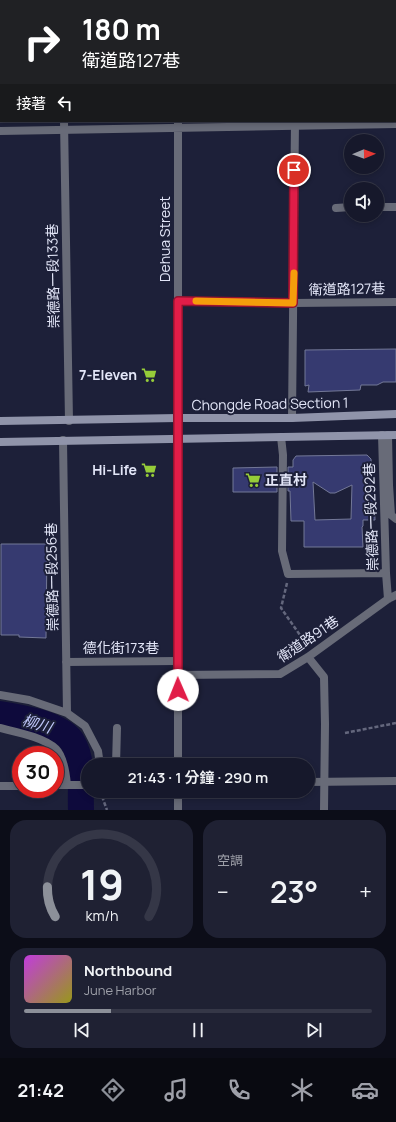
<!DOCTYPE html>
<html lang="zh-TW">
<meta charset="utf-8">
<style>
body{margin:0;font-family:Manrope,"Noto Sans TC",sans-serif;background:#1f2133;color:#f1f3f6;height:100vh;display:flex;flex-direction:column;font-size:15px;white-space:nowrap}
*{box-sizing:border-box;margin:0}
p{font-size:13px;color:#9ea0a9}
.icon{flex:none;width:22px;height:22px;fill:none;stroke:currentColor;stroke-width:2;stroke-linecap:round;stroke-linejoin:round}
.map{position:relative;height:810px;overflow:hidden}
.details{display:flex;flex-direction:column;gap:10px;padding:10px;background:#0c0d18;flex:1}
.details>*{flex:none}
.banner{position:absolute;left:0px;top:0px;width:396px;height:122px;box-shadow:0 2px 6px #0003,0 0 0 1px #353747;background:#202124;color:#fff;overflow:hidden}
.needle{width:26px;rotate:89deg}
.controls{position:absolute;left:344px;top:134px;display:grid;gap:8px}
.controls a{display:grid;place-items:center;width:40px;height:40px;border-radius:50%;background:#16182b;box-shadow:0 2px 6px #0003,0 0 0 1px #353747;font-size:20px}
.speed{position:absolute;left:12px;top:746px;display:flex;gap:8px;font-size:20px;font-weight:700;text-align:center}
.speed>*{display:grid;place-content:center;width:52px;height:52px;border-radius:50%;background:#16182b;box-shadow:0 2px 6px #0003,0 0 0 1px #353747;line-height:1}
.speed .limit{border:6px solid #d22;background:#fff;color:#111}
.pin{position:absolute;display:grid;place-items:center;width:34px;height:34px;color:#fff;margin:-17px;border:2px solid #fff;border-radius:50%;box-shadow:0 1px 4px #0007}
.me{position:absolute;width:44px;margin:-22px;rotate:359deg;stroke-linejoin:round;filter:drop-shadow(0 0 3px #0008)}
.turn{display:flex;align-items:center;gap:14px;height:84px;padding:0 16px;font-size:18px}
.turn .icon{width:52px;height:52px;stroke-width:2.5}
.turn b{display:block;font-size:28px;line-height:34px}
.then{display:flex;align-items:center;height:38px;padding:0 16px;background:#0003;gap:8px;font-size:15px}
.big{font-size:30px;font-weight:600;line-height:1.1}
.details .tile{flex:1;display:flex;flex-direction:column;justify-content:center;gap:6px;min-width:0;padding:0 14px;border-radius:16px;background:#1f2133}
.details .dial{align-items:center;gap:0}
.dial svg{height:104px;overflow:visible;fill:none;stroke:#353747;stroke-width:7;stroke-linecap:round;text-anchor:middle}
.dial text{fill:#f1f3f6;stroke:none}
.song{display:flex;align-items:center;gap:12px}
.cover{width:48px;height:48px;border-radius:6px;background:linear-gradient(135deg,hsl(290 70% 55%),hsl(60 70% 35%))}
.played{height:4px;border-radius:2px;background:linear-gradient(90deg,#8c9099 25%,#353747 25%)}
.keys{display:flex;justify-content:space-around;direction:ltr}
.heat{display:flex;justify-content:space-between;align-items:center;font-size:22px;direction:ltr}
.details .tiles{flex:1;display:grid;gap:10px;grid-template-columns:1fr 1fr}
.tile:last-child{grid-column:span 2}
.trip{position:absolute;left:81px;top:758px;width:234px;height:40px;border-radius:20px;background:#16182b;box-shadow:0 2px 6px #0003,0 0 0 1px #353747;font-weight:600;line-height:40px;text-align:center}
.tab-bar{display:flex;height:64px;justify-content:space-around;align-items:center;background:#090a11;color:#9ea0a9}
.tab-bar .icon{width:28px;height:28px}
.tab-bar .selected{color:#8c9099}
.tab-bar b{font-size:18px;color:#f1f3f6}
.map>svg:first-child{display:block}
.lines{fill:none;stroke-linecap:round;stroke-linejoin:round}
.river{stroke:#0e0a3c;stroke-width:26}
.building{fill:#363a70;stroke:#737897;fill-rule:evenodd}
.path{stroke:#64677d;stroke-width:2.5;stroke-dasharray:4 2;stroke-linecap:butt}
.lane{stroke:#686b78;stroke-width:8}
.street{stroke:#686b78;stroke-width:8}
.secondary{stroke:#9094aa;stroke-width:8}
.route-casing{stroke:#92132f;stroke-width:10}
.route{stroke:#e11d48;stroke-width:7}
.slow{stroke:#f59e0b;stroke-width:7}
.labels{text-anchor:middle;stroke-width:4;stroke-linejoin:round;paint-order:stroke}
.street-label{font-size:14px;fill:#e3e6f8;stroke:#1d2039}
.poi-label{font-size:14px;font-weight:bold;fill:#e3e6f8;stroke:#1d2039;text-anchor:end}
.water-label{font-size:15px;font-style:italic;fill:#c0c8fc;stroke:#1d2039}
</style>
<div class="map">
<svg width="396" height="810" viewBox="0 0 396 810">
<rect width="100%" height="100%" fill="#1d2039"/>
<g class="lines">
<path class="river" d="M0 714C20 717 63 724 73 743 84 762 80 789 81 810"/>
</g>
<path class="building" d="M396 349V382H383L377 385H361L360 390 308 392 309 385 305 386V350Z
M367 455 371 459 372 479H374L375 520H363V526L362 527 363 547H304V521H291L290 491H288V467H293V460L296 456ZM313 482 330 493H335L352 485 351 519 315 520Z
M277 467V492H233V468Z
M1 544H47L46 638 19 637V635H1Z"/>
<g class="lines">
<path class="path" d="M238 0V1
M287 583 281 608 307 645
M345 733 396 723
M100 791 107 810"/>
<path class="lane" d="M62 0V1
M293 0V1
M373 0V1
M64 121 69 421
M377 207H396
M336 208 351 207
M178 301 293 303 396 302
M292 418 295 121
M382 435 386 573 388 599
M388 435 389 485 391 515 396 519
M281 437 283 455 282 551 288 574 386 573
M63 440 67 713
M308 657 324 677 325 724 324 810
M66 662 177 661
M177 675 280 674 308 657 388 599 396 595
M0 695 29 700 67 713 85 726 98 751 100 765
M0 728C16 732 44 737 56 749 64 757 66 774 67 785
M116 765 117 728"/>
<path class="street" d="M178 0V1
M0 131 396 124
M178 765V121
M308 782 396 781
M55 785H88
M0 786H21
M178 791V810"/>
<path class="secondary" d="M0 421 178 418H292L396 414
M0 442 396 435"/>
</g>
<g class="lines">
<g class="route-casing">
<path id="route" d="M178 690V301L293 303 294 170"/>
</g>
<use href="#route" class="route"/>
<path class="slow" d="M196 301 293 303 294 273"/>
</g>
<defs>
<g id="supermarket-bare" transform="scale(1.2)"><path d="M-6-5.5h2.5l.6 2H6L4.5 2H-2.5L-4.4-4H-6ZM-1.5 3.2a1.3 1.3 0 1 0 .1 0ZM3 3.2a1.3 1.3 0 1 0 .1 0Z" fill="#96cc39" stroke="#1d2039" stroke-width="2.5" paint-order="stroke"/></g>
</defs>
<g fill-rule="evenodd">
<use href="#supermarket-bare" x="149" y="375"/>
<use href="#supermarket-bare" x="149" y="470"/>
<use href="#supermarket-bare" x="253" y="480"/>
</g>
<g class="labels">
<g class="street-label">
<text transform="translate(165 239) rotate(-90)" y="5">Dehua Street</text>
<text transform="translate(53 276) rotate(-91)" y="5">崇德路一段133巷</text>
<text transform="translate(347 289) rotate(-1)" y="5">衛道路127巷</text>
<text transform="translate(270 404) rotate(-1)" y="5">Chongde Road Section 1</text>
<text transform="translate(371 517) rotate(-92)" y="5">崇德路一段292巷</text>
<text transform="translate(52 577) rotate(-91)" y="5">崇德路一段256巷</text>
<text transform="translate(308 639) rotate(-34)" y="5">衛道路91巷</text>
<text x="121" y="653">德化街173巷</text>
</g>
<g class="poi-label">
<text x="137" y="380">7-Eleven</text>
<text x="137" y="475">Hi-Life</text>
<text x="265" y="485" text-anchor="start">正直村</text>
</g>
<g class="water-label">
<text transform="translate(37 724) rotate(17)" y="5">柳川</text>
</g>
</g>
</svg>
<div class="controls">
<a><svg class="needle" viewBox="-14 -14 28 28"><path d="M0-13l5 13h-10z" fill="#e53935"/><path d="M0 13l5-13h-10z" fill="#9ea0a9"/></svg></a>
<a><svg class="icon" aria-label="sound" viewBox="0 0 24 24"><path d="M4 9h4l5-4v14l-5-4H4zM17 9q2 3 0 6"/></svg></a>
</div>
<div class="speed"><div class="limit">30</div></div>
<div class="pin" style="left:294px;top:170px;background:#d93025"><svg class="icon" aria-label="arrive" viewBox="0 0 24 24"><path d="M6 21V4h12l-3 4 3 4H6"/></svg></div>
<svg class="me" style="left:178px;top:690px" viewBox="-20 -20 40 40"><circle r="19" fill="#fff"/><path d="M0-13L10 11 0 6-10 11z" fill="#e11d48"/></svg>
<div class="trip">21:43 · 1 分鐘 · 290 m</div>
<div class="banner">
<div class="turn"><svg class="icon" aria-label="right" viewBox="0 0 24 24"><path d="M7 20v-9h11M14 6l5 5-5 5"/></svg><div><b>180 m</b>衛道路127巷</div></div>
<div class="then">接著<svg class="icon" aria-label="left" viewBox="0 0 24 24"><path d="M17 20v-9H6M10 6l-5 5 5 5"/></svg></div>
</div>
</div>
<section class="details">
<div class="tiles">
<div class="tile dial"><svg viewBox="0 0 100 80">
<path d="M14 69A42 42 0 1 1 86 69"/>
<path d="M14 69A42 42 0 0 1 8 46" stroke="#8c9099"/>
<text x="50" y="56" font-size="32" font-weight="700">19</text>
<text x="50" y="72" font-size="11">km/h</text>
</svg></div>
<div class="tile"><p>空調</p>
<div class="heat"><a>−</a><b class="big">23°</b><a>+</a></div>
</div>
<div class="tile">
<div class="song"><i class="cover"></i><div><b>Northbound</b><p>June Harbor</p></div></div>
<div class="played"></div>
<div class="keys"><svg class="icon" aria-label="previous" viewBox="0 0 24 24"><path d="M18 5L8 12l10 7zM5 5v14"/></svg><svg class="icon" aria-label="pause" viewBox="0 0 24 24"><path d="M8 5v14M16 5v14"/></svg><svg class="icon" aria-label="next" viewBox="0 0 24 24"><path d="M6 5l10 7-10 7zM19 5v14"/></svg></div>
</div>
</div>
</section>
<nav class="tab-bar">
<b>21:42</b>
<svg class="icon selected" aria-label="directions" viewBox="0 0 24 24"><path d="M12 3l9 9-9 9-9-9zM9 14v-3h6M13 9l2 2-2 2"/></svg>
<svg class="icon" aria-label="music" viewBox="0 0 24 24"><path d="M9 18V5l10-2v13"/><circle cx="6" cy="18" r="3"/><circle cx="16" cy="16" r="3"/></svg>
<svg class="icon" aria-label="phone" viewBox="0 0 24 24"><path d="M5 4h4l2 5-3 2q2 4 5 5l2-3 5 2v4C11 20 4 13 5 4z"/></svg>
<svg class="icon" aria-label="climate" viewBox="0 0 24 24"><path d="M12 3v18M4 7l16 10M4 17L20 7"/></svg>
<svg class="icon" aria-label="car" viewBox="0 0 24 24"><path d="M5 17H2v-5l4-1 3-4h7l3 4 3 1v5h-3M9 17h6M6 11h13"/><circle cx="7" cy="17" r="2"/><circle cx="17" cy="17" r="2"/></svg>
</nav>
